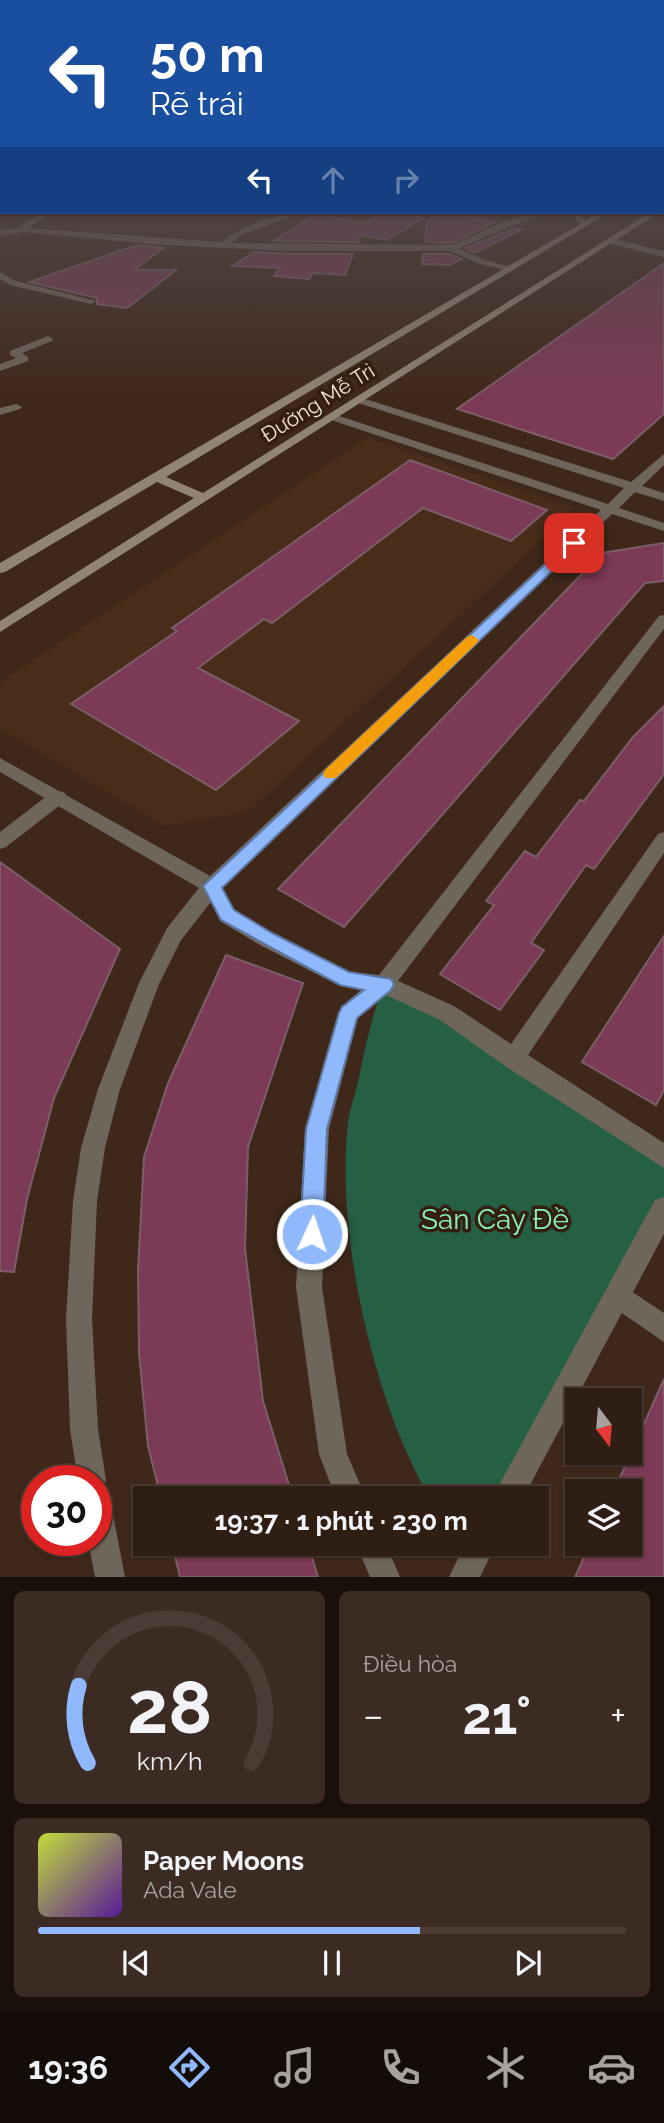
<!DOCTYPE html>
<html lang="vi">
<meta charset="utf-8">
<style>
body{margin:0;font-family:Raleway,sans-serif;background:#3b2b22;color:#f1f3f6;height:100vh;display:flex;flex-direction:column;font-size:26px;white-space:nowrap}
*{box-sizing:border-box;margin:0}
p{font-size:23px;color:#a7a2a0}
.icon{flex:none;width:38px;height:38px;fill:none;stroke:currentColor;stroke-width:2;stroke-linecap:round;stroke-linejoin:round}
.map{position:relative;height:1577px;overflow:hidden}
.sheet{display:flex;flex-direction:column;gap:14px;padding:14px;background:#1a100b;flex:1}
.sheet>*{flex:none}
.top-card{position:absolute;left:0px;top:0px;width:665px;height:214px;box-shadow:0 2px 5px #0004,0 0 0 2px #4a3c34;background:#1a4fa0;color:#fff;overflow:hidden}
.needle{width:46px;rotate:164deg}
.controls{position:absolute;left:565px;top:1388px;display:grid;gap:14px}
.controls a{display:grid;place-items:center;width:77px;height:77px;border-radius:0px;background:#2f1e14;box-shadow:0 2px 5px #0004,0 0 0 2px #4a3c34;font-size:35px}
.speed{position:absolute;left:21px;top:1465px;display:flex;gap:14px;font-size:35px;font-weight:700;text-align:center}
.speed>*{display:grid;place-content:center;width:91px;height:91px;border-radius:50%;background:#2f1e14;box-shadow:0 2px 5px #0004,0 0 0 2px #4a3c34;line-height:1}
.speed .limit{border:10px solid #d22;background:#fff;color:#111}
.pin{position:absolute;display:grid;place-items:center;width:60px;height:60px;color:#fff;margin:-30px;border-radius:14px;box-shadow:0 4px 10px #0006}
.me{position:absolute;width:77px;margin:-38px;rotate:3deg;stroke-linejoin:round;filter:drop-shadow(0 0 5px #0008)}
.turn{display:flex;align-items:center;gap:24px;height:147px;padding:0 35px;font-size:32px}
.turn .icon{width:91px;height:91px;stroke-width:2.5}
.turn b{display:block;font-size:49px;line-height:60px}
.lanes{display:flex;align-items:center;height:66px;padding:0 35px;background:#0003;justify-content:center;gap:35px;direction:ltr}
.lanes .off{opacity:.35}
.big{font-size:52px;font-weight:700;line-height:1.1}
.sheet .tile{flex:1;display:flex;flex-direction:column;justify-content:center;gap:10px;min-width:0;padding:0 24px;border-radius:10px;background:#3b2b22}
.sheet .dial{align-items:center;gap:0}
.dial svg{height:182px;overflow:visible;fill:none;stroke:#4a3c34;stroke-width:7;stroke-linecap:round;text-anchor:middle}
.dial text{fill:#f1f3f6;stroke:none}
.song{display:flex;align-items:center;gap:21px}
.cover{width:84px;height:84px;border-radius:10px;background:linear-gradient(135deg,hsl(70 70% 55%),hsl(270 70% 35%))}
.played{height:7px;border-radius:4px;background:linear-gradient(90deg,#8fb8fd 65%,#4a3c34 65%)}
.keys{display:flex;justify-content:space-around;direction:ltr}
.heat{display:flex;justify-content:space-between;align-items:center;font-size:38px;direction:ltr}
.sheet .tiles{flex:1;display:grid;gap:14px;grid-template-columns:1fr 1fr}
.tile:last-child{grid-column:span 2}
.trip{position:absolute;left:133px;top:1486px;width:416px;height:70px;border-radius:0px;background:#2f1e14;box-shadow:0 2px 5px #0004,0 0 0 2px #4a3c34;font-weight:700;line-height:70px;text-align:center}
.tab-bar{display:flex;height:112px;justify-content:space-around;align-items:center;background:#130c08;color:#a7a2a0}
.tab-bar .icon{width:49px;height:49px}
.tab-bar .active{color:#8fb8fd}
.tab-bar b{font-size:32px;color:#f1f3f6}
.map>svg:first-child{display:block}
.built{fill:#492c1a}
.green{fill:#256044}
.building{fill:#7b3a56;stroke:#7c5e69;stroke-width:2}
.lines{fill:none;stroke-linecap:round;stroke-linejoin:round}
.service{fill:#6e655b;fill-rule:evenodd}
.minor{fill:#6e655b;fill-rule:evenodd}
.secondary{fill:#918474;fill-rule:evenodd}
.route{fill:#8fb8fd;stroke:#5d78a4;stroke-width:2}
.slow{fill:#f59e0b}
.labels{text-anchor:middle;stroke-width:7;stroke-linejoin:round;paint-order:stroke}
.far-street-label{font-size:21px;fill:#f2e2d9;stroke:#341e10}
.near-park-label{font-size:28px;fill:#87f2bb;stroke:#341e10}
</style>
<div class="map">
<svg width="664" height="1577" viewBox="0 0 664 1577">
<rect width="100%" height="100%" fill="#3f281a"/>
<path class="built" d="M368 437 575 509 248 812 164 826 0 729V682Z"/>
<path class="green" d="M384 984 664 1157V1209L507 1498H430C374 1404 335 1232 348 1123 350 1108 356 1092 359 1077 366 1044 372 1015 384 984Z"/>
<path class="building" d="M383 212 424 218 386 240 361 235 358 242 273 241 316 214 366 223Z
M441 212 478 218 495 222 452 243 425 242 427 221Z
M516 228 522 229 475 253 465 248Z
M137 245 163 248 134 270H176L127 308 97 304V298L29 282Z
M255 252 294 254H353L345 275 313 273 309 279 274 276 280 268 232 266Z
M423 254H449L462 259 449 265 422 264Z
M664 263V414L613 459 457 409Z
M410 460 547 510 511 541 423 508 272 623 264 619 198 668 299 721 216 790 71 704 177 631 172 628Z
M664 543V581L645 583 344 927 278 889 602 553Z
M664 706V774L594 869 586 865 531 943 544 950 500 1010 440 974 494 905 486 901 525 851 536 857 580 800 584 801 633 737Z
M0 862 120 949 54 1098 27 1199 14 1272 0 1271Z
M664 936V1090L656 1105 582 1062Z
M226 955 303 983 248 1147 245 1248 263 1401 293 1498H161L148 1446 139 1353 138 1270 144 1157 168 1083Z
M664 1379V1577H575L590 1544H630V1491H614Z
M172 1544H308L318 1577H180Z"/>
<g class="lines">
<path class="service" d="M63 212 44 217 28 228 221 242C242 226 278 212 305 212L241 235 231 243 451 245 485 260 515 268 511 271 479 264 450 251H294L162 245 23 232 0 236V230L19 228 39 213Z
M569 212H577L590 224 583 226Z
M0 272 16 281 96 301 91 304 10 285 0 279Z
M48 336 53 339 52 341 22 353 28 357V361L0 371V364L16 358 10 355V351Z
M16 404 22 407 20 409 0 415V408Z
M58 791 64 792 67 797 64 802 6 847 0 849V832L52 792Z
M619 1283 664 1313V1342L610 1305 606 1296 610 1287Z"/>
<path class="minor" d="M536 212H547L454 250 447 248 502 222Z
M610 238 664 251V257L607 243Z
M359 397 631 482 664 454V465L642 486 664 493V501L635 492 619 508 664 523V531L612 514 222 888 234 909 272 932 350 972 379 975 659 616 664 615V629L398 981 454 1006 511 1044 658 834 664 832V853L528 1055 664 1143V1168L505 1066 440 1020 386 995 358 1018 329 1129 322 1287 347 1454 366 1498H336L319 1454 296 1287 305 1129 338 1013 342 1006 361 990 340 986 258 944 220 921 211 902 181 940 159 984 120 1089 105 1148 97 1201 92 1319 98 1429 106 1480 100 1491 106 1494 111 1504 125 1577H95L88 1540H96V1480H78L70 1429 66 1319 73 1201 81 1148 98 1089 139 983 167 928 199 888 0 772V758L210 876 601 510 328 419V415H336L608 504 624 488 355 402 353 400Z
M664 1197V1234L523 1498H492L655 1200Z
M356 1544H386L400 1577H370Z
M465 1544H496L480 1577H449Z"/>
<path class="secondary" d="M601 212H610L166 477 203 493 651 212H660L0 632V621L194 498 157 482 5 572 0 573V563Z"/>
</g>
<linearGradient id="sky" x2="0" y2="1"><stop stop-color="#23160e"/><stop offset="0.45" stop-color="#524849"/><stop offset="1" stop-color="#524849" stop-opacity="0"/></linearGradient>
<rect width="664" height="402" fill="url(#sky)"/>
<path class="route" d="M574 540 578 541V546L222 888 234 910 272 933 349 972 391 979 394 984 391 990 357 1018 327 1129 323 1234 320 1242 312 1246 304 1242 300 1234 306 1129 339 1013 342 1007 364 990 340 985 221 920 203 886 570 541Z"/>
<path class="slow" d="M472 635 479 640 477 643 336 778H325L323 774 325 770 467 637Z"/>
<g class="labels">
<g class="far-street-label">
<text transform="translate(318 403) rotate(-32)" y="7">Đường Mễ Trì</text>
</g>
<g class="near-park-label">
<text x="495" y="1229">Sân Cây Đề</text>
</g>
</g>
</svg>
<div class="controls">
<a><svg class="needle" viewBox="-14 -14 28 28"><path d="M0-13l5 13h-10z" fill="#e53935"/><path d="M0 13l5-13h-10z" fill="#a7a2a0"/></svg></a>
<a><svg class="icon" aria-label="layers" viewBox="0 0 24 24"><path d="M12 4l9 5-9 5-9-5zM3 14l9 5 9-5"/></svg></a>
</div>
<div class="speed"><div class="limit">30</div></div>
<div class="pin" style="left:574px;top:543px;background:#d93025"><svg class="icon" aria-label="arrive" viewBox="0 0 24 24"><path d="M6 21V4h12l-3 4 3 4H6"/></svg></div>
<svg class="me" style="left:312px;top:1234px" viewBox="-20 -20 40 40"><circle r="17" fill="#8fb8fd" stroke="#fff" stroke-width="3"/><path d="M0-11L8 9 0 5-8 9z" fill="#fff"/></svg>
<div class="trip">19:37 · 1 phút · 230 m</div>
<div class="top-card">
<div class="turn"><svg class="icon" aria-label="left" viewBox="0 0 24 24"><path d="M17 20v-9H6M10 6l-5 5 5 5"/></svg><div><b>50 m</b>Rẽ trái</div></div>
<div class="lanes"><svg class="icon" aria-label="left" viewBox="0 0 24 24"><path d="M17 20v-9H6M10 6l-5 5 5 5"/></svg><svg class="icon off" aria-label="ahead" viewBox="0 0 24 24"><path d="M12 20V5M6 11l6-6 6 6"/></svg><svg class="icon off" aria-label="right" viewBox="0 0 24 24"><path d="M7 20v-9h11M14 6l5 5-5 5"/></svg></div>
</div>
</div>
<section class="sheet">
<div class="tiles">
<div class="tile dial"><svg viewBox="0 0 100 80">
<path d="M14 69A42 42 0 1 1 86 69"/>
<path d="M14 69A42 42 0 0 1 10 35" stroke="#8fb8fd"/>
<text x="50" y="56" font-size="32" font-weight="700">28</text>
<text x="50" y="72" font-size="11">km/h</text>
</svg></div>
<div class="tile"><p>Điều hòa</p>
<div class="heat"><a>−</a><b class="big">21°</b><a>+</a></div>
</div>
<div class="tile">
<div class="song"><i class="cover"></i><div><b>Paper Moons</b><p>Ada Vale</p></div></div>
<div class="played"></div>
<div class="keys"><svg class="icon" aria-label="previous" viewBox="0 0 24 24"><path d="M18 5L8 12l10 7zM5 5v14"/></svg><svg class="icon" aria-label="pause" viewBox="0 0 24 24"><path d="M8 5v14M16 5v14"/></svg><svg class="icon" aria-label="next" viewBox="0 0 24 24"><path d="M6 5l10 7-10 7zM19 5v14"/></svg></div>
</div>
</div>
</section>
<nav class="tab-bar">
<b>19:36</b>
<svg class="icon active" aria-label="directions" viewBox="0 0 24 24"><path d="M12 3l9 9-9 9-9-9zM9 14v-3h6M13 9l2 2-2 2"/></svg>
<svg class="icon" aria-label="music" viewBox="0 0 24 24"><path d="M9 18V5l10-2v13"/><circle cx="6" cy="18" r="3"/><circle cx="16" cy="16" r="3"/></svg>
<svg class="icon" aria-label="phone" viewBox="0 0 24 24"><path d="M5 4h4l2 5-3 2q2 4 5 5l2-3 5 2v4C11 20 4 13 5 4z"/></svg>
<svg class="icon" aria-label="climate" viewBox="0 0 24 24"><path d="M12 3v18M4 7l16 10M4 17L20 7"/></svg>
<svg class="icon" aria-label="car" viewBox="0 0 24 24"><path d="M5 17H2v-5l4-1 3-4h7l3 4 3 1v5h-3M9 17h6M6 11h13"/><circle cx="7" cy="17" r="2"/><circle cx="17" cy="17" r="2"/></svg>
</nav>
